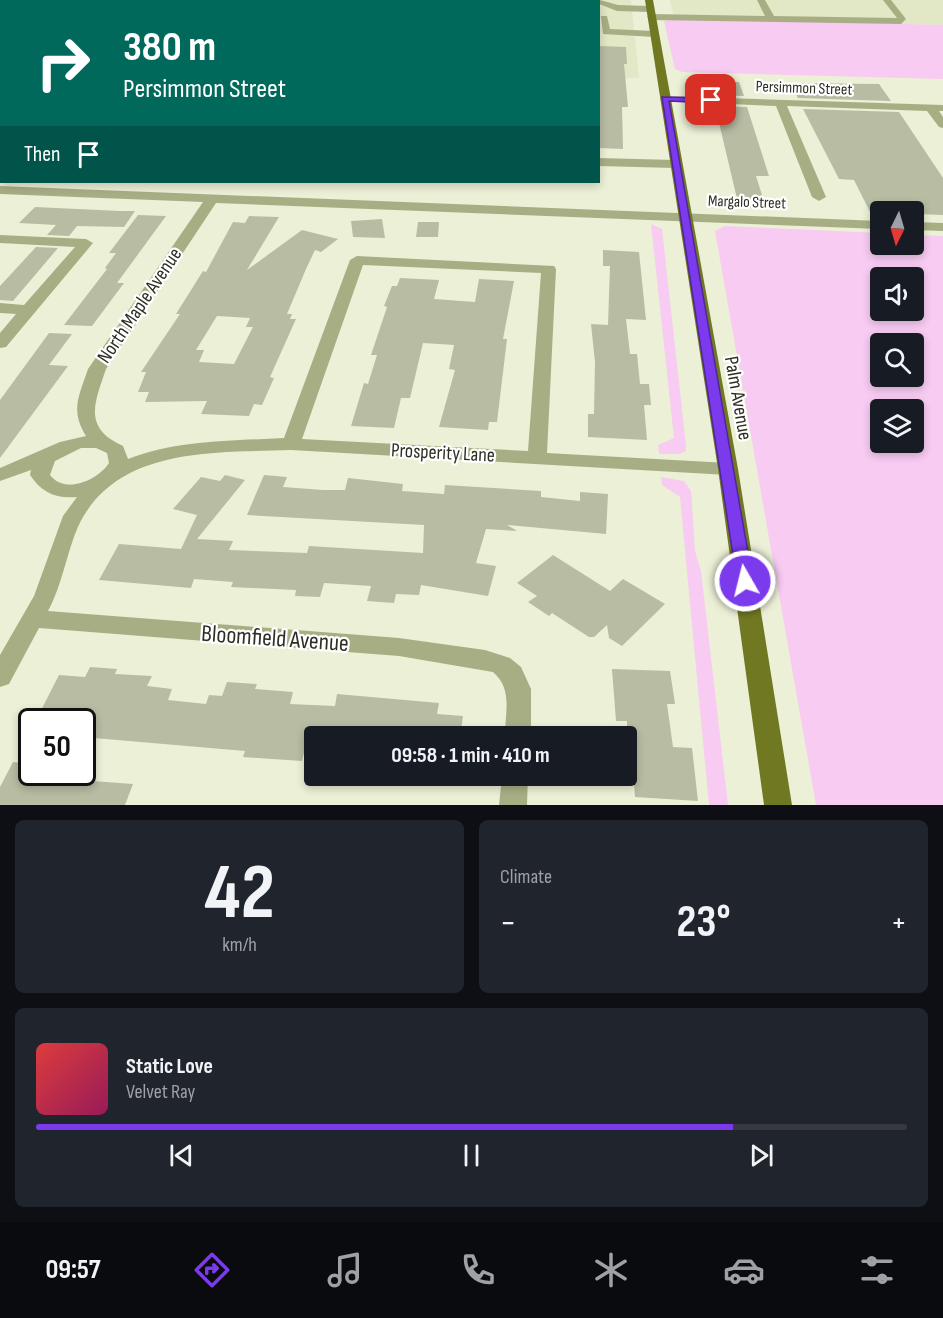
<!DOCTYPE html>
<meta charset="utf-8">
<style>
body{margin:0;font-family:"Sofia Sans Condensed",sans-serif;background:#20242c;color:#f1f3f6;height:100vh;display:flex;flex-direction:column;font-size:22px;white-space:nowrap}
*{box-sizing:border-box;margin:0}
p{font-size:20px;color:#9ea1a6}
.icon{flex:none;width:33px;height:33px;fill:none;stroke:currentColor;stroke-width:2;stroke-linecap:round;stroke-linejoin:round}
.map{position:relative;height:805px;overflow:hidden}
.panel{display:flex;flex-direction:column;gap:15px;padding:15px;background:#0d0f14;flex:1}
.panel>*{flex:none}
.hud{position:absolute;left:0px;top:0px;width:600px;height:183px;box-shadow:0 3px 9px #0003;background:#00695c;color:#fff;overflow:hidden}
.needle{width:39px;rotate:185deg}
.controls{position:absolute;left:870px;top:201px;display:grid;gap:12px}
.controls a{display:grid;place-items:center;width:54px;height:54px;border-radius:6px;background:#171b24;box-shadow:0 3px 9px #0003;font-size:30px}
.speed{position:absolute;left:18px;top:708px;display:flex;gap:12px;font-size:30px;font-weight:700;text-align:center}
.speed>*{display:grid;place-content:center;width:78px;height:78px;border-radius:50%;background:#171b24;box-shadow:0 3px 9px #0003;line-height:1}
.speed .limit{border:3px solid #111;border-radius:9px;background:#fff;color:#111}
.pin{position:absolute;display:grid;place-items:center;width:51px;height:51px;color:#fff;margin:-26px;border-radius:12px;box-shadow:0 3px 9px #0006}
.me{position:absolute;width:66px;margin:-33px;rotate:352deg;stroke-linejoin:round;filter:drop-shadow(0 0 4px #0008)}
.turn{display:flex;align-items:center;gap:21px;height:126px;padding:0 24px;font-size:27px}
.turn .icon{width:78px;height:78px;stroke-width:2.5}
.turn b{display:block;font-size:42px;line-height:51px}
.then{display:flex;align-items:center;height:57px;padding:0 24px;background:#0003;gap:12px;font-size:22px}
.big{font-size:45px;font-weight:700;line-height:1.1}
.panel .tile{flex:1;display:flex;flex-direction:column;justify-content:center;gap:9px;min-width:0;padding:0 21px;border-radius:9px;background:#20242c}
.panel .dial{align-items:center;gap:0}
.dial b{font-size:78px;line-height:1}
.song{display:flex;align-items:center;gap:18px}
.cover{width:72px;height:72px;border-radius:9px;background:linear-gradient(135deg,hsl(0 70% 55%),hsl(330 70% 35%))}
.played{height:6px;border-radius:3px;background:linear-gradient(90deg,#7c3aed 80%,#363941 80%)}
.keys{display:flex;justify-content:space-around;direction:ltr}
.heat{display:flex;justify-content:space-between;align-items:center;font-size:33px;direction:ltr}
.panel .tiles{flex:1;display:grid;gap:15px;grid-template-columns:1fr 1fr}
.tile:last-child{grid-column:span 2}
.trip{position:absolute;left:304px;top:726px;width:333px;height:60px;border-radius:6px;background:#171b24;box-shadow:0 3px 9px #0003;font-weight:700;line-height:60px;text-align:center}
.dock{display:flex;height:96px;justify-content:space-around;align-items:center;background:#090b0e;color:#9ea1a6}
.dock .icon{width:42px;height:42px}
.dock .on{color:#7c3aed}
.dock b{font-size:27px;color:#f1f3f6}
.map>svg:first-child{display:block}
.built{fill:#e2e7c5}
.green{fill:#f8cbf2;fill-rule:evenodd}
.building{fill:#b8bca2;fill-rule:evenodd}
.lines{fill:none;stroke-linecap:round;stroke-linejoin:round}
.minor{fill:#a8ae84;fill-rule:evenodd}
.major{fill:#707821;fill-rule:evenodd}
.route{fill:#7c3aed;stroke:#51269a;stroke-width:1.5}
.labels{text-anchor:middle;stroke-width:4.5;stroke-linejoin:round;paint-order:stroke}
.far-street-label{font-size:16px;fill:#2d2f25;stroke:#fff}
.street-label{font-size:20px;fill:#2d2f25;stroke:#fff}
.near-street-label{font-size:24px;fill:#2d2f25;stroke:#fff}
</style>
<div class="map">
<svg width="943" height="805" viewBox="0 0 943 805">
<rect width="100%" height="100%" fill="#ecf0d6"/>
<path class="built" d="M114 0H631L639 78 599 77 598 2H112Z
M670 0H943V25L674 18Z"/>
<path class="green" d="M674 18 943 25V79L682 72 675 69 664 21Z
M651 224 662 229 686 446V451L679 454H659L658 445 674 438Z
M725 226 880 233V244H914V235L943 236V805H816L715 231ZM880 278H914V310H880ZM880 344H914V376H880ZM880 410H914V442H880Z
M661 477 684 481 691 491 695 551 701 571 728 805H709L680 497 662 485Z"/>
<path class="building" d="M598 46 626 47 627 64H624L628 107H622L623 149 598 148Z
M709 81 739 82 744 96 713 95Z
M790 83 879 84 891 101 798 98Z
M715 106 747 107 769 176H756L766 208 739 207Z
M803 109 899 112 943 178V215L870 212 854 180 839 179Z
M35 207 120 211H135L124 227 77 226 69 236 47 235 56 225 19 223Z
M138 215 166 216 117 283H124L92 326 64 325 107 269 105 268 116 253H109Z
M249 216 279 217 247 270 302 230 338 239 321 252 315 250 306 269 287 314H292L290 319H296L270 377 274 378 262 405 254 404 249 416 201 414 207 401 145 402 149 392H138L146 372H141L180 314H176L203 271 206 272 233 222 245 223ZM217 316 250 318 246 327H253L234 364 199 362 204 350H196Z
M382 219 385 238 353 237 351 221Z
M418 222H439L438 237H416Z
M36 247 58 248 13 301 0 300V286Z
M603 250 639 252 646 320 626 319 630 354H637L640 384H649L651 405H644L647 440 588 437V414H594L595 362 591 324 608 325 610 266H603Z
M400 278 439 280 434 299 475 302 479 279 514 281 503 339H507L497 422H489L488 430 439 427 455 370 449 369 454 345 423 343 410 398H401L394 428 351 426 364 383 368 384 377 355H371L387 307 384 306 392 286H397Z
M49 333 72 334 49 365 68 366 0 458V400Z
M225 475 245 480 197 539 233 541 229 550 307 553 309 546 423 553 424 525 247 515 264 475 287 477 283 487 323 490H345L348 478 403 484 402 491 444 494 445 485 541 491V497L580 501V492L608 494 606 534 507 525 517 531 486 529 476 563 496 566 488 596 421 585 419 595 396 594 394 603 367 601 371 586 324 583 320 597 295 596 296 590 231 587 233 582 194 579 191 588 99 580 119 544 181 549 197 515 173 509 201 477 220 481Z
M553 555 610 591 623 579 665 604 622 646 609 638 607 625 594 637H589L552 613 549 616 528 602 537 596 517 583Z
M90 667 117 669 115 674 152 676 147 686 172 689 168 700 206 704 209 695 222 696 227 682 257 684 255 689 293 692 290 704 335 706 337 694 439 703 437 714 463 716 460 736H308L302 761 243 757 245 751 94 738 96 732 82 731V722H35L59 675 85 677Z
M612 669 670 671 675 704H667L673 747 692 748 698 801 635 797 633 770 627 769V721H616Z
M13 762 32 764V772H68L65 779 133 784 125 805H0V787Z"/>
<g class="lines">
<path class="minor" d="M97 0H106L96 2Z
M123 0H132L122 2Z
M194 0H203L193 2Z
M227 0H288L290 2H228Z
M298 0H306L297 2Z
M409 0H417V2H409Z
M502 0H510V2H502Z
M600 0 618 5 650 6 654 9 650 12 617 11 594 2Z
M757 0H765L774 16 897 18 883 0H891L906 19 901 24 651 20 647 17 651 14 765 16Z
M601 16H607L610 29 654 31 659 34 654 37 603 34Z
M0 70H2L0 77Z
M665 96 943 105V111H939L943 117V128L939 127 927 111 787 106 826 197 819 201 812 197 776 106 661 101 660 99Z
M2 152V160L0 161V153Z
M598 158 675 160 681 164 675 168 598 166Z
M0 186 880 221V229L216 203 106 369C94 404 83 428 123 446L128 459C177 440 231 441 284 438L350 260 357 256 554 266 556 269 547 453 728 463 735 465 738 469 735 473 728 475 291 450C219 453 125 446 83 517 68 543 64 582 48 611L399 638 485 650 510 658 521 667 531 689V736H505C505 712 513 689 493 672L399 656 39 628 9 684 0 687V655L34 596 63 516 77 497C56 499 42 493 30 475L31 470 0 481V468L60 442 86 436C70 410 79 396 88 369L203 202 0 194ZM363 265 541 273 528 451 302 439ZM81 448H96L107 453 109 463C98 480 65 495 50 475L55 461Z
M914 222 943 223V231L914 230Z
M0 235 86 239 93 243 6 347 0 348V333L16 314 0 313V303L24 305 75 247 0 243Z
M502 776H528L527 805H499Z"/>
<path class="major" d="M645 0H653L738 469 792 805H764L718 469Z"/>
</g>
<path class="route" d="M662 97 711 98 715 100 711 103 669 101 753 581 745 588 737 581Z"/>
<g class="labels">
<g class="far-street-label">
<text transform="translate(804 87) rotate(2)" y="6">Persimmon Street</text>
<text transform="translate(747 201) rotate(2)" y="6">Margalo Street</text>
</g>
<g class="street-label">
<text transform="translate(139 305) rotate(-56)" y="7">North Maple Avenue</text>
<text transform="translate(739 398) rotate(80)" y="7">Palm Avenue</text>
<text transform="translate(443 452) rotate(3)" y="7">Prosperity Lane</text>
</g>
<g class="near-street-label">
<text transform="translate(275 638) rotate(4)" y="8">Bloomfield Avenue</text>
</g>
</g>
</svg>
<div class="controls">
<a><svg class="needle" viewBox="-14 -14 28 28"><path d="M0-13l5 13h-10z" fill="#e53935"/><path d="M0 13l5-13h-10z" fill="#9ea1a6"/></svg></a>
<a><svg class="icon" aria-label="sound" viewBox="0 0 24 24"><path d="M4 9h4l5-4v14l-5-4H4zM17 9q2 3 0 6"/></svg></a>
<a><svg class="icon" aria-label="search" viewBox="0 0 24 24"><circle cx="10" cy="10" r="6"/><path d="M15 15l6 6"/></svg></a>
<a><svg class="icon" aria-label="layers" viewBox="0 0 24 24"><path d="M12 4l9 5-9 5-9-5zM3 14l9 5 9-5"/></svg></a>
</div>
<div class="speed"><div class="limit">50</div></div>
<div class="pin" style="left:711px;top:100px;background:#d93025"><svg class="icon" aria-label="arrive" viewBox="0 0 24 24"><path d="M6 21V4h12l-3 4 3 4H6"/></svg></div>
<svg class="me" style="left:745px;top:581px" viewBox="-20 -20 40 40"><circle r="17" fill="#7c3aed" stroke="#fff" stroke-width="3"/><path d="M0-11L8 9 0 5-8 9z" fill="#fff"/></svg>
<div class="trip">09:58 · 1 min · 410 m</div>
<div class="hud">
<div class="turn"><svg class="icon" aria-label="right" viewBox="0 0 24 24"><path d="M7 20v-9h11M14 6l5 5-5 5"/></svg><div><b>380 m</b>Persimmon Street</div></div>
<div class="then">Then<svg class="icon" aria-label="arrive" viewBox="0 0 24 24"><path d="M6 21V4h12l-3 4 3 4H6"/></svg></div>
</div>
</div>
<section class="panel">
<div class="tiles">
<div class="tile dial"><b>42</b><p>km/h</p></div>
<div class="tile"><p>Climate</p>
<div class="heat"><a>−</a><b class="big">23°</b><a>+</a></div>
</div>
<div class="tile">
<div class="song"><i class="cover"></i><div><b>Static Love</b><p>Velvet Ray</p></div></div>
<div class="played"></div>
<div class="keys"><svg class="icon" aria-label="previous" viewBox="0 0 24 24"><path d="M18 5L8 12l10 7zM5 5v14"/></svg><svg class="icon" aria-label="pause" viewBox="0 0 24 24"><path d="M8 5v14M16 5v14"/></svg><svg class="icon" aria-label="next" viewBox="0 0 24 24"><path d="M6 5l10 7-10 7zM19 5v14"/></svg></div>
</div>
</div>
</section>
<nav class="dock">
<b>09:57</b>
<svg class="icon on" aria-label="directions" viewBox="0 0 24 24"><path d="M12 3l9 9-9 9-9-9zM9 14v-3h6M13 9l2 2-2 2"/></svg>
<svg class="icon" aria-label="music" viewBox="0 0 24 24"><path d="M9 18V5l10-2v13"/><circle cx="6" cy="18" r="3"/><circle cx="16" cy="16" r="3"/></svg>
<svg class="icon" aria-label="phone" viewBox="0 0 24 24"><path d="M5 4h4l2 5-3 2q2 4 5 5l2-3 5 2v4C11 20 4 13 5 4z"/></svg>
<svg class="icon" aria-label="climate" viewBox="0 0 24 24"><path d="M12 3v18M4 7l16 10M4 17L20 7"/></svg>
<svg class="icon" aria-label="car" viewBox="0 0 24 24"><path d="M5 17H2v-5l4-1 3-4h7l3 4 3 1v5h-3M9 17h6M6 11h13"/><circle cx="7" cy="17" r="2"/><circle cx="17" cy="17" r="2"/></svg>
<svg class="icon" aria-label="filters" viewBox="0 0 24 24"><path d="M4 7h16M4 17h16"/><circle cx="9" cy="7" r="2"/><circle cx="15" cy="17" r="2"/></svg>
</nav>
